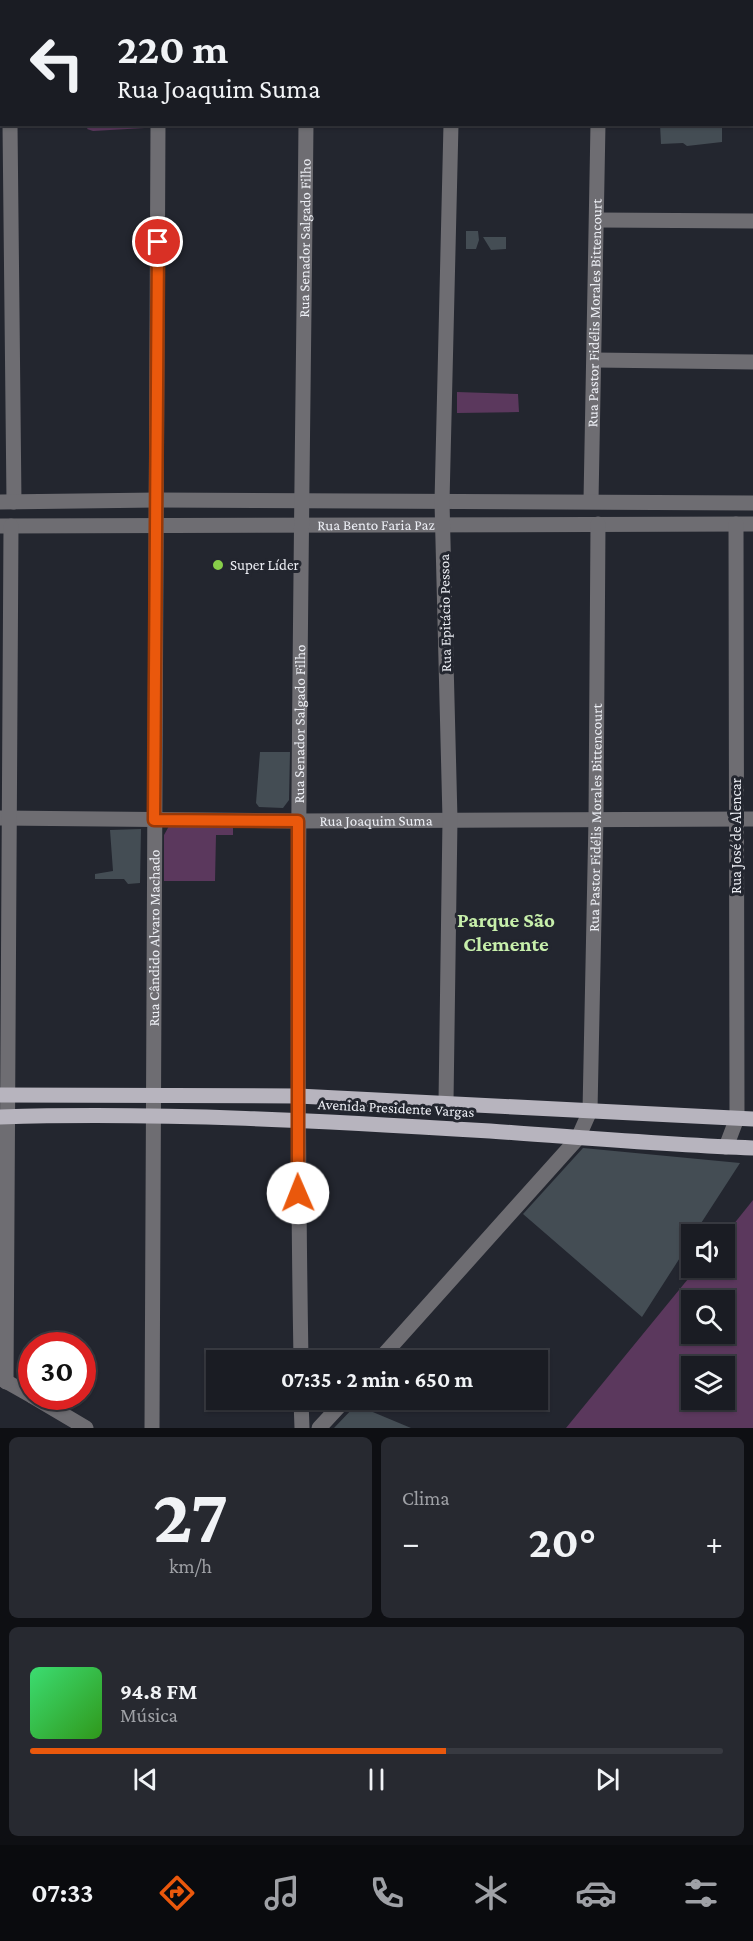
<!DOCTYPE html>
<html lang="pt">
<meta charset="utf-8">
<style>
body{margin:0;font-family:"Crimson Pro",serif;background:#272930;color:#f1f3f6;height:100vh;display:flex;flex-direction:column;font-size:22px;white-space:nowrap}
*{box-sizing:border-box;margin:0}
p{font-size:20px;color:#9fa1a6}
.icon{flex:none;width:33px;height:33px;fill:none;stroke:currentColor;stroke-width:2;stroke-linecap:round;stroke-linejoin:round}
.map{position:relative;height:1428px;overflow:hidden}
.side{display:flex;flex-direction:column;gap:9px;padding:9px;background:#0e0f13;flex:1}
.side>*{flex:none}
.guide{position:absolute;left:0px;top:0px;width:753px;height:126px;box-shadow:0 2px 4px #0004,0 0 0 2px #383a41;background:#1a1c23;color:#f1f3f6;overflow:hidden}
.controls{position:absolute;left:681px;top:1224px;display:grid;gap:12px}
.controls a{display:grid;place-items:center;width:54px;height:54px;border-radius:0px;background:#1a1c23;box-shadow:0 2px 4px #0004,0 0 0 2px #383a41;font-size:30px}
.speed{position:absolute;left:18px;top:1332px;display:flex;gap:12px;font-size:30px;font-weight:700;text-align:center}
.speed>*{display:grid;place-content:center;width:78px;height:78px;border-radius:50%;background:#1a1c23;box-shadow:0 2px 4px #0004,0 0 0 2px #383a41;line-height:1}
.speed .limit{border:9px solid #d22;background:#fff;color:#111}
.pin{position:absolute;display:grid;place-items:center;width:51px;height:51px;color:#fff;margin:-26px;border:3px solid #fff;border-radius:50%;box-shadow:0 2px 6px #0007}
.me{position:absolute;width:66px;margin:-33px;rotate:359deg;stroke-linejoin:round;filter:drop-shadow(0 0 4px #0008)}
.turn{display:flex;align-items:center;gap:21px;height:126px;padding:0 18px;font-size:27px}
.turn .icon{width:78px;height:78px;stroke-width:2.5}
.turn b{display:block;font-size:42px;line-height:51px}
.big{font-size:45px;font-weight:700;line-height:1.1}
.side .tile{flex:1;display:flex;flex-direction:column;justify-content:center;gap:9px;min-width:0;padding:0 21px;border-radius:9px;background:#272930}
.side .dial{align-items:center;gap:0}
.dial b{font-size:78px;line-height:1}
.song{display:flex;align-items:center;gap:18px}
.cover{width:72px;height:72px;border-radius:9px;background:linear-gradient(135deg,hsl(140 70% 55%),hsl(110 70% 35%))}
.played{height:6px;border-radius:3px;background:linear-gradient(90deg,#ea580c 60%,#383a41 60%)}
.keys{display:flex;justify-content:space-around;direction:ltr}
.heat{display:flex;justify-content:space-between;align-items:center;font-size:33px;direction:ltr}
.side .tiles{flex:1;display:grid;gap:9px;grid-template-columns:1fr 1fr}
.tile:last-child{grid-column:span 2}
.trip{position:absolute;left:206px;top:1350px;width:342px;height:60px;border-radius:0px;background:#1a1c23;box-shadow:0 2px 4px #0004,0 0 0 2px #383a41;font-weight:700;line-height:60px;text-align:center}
.tab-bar{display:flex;height:96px;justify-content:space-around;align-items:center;background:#0a0b0e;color:#9fa1a6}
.tab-bar .icon{width:42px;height:42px}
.tab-bar .current{color:#ea580c}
.tab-bar b{font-size:27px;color:#f1f3f6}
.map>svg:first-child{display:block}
.green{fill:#5b385d;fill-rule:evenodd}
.building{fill:#444d54}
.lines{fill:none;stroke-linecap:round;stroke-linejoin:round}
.minor{stroke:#6e6d72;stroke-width:15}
.major{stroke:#b7b4be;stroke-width:15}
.route-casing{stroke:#983908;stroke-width:15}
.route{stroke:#ea580c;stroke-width:10}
.poi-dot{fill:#88cf4a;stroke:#23262f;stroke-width:2}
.labels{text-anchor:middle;stroke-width:6;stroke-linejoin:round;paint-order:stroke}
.street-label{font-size:15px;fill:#eceef4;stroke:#23262f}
.poi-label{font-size:15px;fill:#eceef4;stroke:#23262f;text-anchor:start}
.district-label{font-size:21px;font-weight:bold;fill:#c7efab;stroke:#23262f}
</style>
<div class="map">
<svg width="753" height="1428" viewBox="0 0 753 1428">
<rect width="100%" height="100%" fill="#23262f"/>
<path class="green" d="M90 124 145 125V128L93 131 87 129Z
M457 392 518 394 519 412 457 413Z
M169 826 233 828V835H216L215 881H164V835Z
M753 1200V1428H566L697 1268H724L725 1235ZM692 1300H724V1334H692ZM692 1366H724V1400H692Z"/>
<path class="building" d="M660 124H722V142L687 146 683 143 661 144Z
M466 231H478L479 240 476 249H466Z
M483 237H506V249L491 250Z
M260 752H290L289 800 283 808 259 807 256 803Z
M141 829 140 883 128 884 124 879H95V874L113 871 110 830Z
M583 1148 740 1163 694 1234H692V1239L642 1317 523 1214Z
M356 1405 411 1428H334Z"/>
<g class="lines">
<g class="minor">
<path d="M452 0V2"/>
<path d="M10 2V0"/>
<path d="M159 2V0"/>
<path d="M307 2V0"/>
<path d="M598 2V0"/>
<path d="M737 2V0"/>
<path d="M10 124 14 502"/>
<path d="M598 220 753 221"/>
<path d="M595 360 753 362"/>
<path id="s1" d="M591 501 598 124"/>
<path d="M0 502 157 500 753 503"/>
<path id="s2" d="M0 526 753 524"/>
<path id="s3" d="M0 818 298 821 753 819"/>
<path d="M446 1102 450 819 442 502 451 124"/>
<path d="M726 1147 737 1118 736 524"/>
<path id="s4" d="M301 1360C294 948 302 537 306 124"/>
<path id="s5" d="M379 1360 578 1138 590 1111 596 819 598 524"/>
<path d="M0 1378 32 1396"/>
<path d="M6 1382 11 526"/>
<path d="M32 1396 86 1428"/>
<path d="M301 1400 302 1428"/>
<path id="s6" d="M152 1428 158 124"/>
<path d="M319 1428 345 1400"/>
</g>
<path class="major" d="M0 64H2
M752 65H753
M0 1095 298 1096 753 1119
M0 1117C163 1112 328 1121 490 1131 578 1137 665 1145 753 1148"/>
</g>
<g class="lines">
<g class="route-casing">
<path id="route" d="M158 242 154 820 298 821V1193"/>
</g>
<use href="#route" class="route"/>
</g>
<circle class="poi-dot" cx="218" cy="565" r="6"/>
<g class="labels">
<g class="street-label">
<text dy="5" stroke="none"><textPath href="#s4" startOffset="1122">Rua Senador Salgado Filho</textPath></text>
<text dy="5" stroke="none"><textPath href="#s1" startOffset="188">Rua Pastor Fidélis Morales Bittencourt</textPath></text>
<text dy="5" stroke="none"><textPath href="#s2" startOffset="376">Rua Bento Faria Paz</textPath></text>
<text transform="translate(445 613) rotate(-91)" y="5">Rua Epitácio Pessoa</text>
<text dy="5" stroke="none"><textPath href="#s4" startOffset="636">Rua Senador Salgado Filho</textPath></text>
<text dy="5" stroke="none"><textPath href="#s5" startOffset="621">Rua Pastor Fidélis Morales Bittencourt</textPath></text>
<text dy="5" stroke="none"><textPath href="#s3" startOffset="376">Rua Joaquim Suma</textPath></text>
<text transform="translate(736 836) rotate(-90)" y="5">Rua José de Alencar</text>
<text dy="5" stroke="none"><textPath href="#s6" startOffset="490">Rua Cândido Alvaro Machado</textPath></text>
<text transform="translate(396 1108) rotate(3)" y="5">Avenida Presidente Vargas</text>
</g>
<g class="poi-label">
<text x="230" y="570">Super Líder</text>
</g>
<g class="district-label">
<text x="506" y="927">Parque São<tspan x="506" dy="24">Clemente</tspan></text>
</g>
</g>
</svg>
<div class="controls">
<a><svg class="icon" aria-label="sound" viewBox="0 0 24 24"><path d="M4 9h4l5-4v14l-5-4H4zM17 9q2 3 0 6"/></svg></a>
<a><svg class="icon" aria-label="search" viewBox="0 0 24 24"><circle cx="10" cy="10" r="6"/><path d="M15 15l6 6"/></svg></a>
<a><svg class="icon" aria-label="layers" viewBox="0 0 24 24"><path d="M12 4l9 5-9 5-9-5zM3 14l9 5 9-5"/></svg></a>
</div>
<div class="speed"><div class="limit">30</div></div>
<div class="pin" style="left:158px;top:242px;background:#d93025"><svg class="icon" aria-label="arrive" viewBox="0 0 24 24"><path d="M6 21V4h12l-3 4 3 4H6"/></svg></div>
<svg class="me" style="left:298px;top:1193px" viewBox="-20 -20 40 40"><circle r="19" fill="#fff"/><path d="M0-13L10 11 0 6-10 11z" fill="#ea580c"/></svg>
<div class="trip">07:35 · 2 min · 650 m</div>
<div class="guide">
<div class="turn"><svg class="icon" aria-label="left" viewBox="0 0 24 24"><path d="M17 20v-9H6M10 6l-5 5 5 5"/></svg><div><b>220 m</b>Rua Joaquim Suma</div></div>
</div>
</div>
<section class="side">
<div class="tiles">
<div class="tile dial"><b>27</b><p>km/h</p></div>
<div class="tile"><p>Clima</p>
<div class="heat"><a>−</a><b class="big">20°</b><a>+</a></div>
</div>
<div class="tile">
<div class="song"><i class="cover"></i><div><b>94.8 FM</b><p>Música</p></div></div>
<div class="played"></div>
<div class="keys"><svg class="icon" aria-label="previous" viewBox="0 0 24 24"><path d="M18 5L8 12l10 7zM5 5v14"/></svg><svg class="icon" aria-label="pause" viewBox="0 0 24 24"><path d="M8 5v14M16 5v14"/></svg><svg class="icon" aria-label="next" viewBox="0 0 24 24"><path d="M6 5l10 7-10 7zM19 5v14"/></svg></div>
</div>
</div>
</section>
<nav class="tab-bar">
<b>07:33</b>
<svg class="icon current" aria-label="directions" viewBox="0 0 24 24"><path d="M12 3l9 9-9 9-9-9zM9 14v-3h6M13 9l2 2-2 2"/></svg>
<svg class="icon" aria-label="music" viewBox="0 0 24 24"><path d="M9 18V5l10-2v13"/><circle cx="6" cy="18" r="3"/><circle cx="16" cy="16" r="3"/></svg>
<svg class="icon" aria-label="phone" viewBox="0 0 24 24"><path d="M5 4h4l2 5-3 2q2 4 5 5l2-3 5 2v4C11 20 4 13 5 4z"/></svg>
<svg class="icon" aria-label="climate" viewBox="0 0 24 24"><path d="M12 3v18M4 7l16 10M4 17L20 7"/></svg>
<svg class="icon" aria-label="car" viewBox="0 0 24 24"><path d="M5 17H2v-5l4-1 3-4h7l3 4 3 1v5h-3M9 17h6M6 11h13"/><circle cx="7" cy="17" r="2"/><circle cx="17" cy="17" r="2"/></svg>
<svg class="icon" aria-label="filters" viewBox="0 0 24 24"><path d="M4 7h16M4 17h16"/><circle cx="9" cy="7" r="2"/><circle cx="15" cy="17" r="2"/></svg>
</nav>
